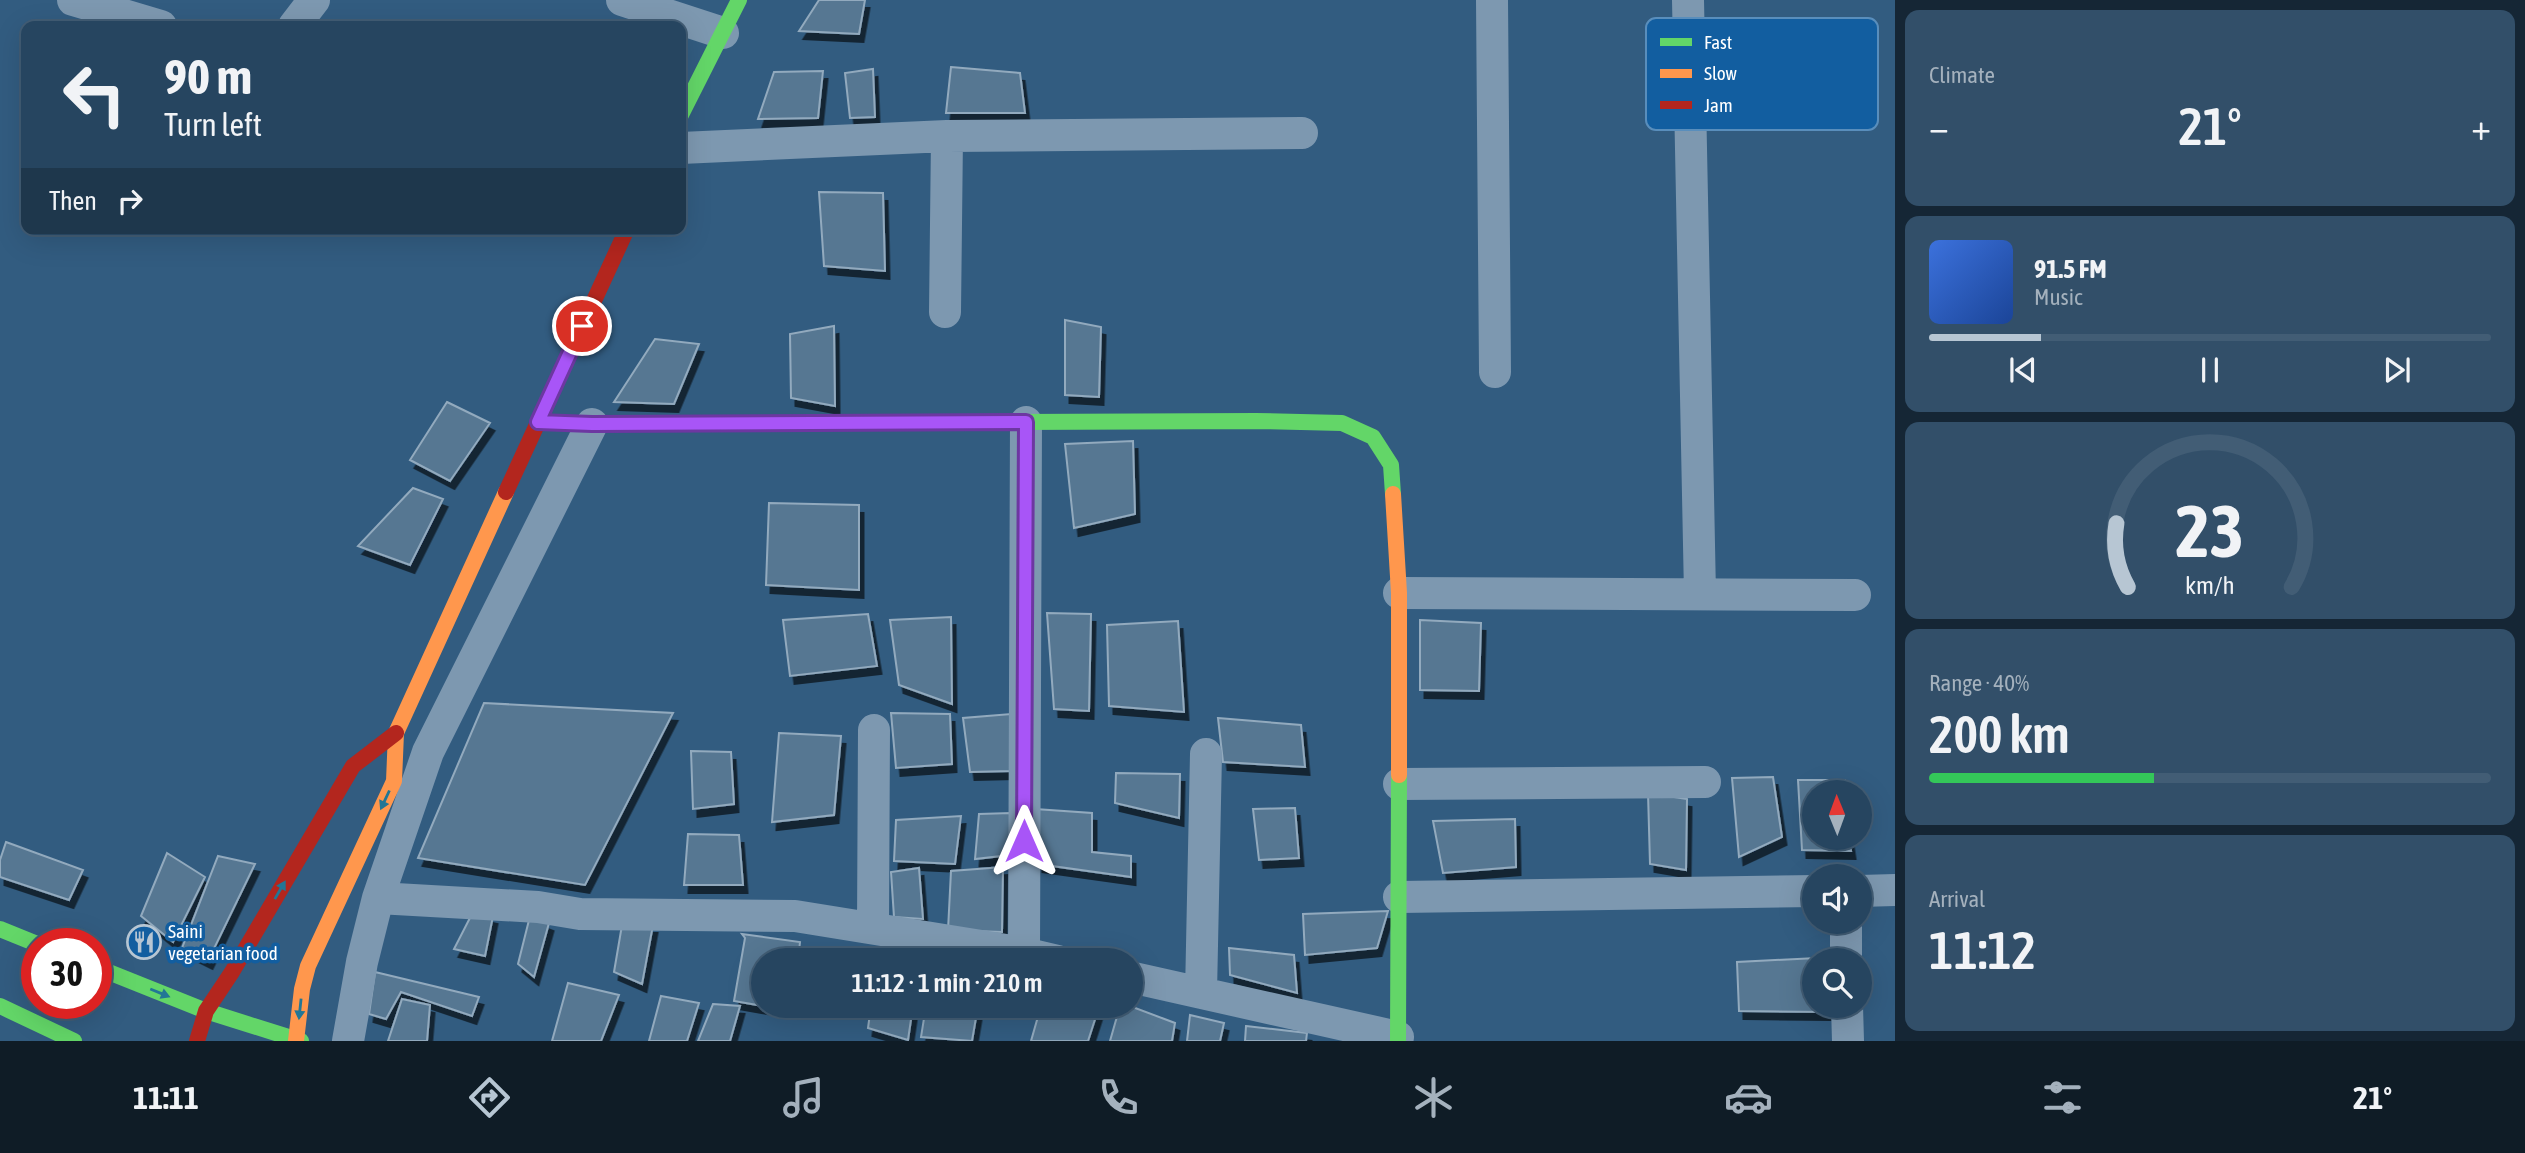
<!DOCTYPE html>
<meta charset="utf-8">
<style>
body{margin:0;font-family:"Asap Condensed",sans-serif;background:#324f69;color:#f1f3f6;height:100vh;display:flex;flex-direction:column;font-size:26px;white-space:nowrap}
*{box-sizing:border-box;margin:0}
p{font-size:23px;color:#a4b1bd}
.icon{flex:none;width:38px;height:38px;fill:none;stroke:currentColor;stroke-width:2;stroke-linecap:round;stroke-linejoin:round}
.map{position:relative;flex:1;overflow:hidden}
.details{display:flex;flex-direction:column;gap:10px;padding:10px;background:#152635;width:630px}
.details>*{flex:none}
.banner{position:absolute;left:21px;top:21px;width:665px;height:214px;border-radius:14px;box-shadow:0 7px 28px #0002,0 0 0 2px #425d75;background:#264560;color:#f1f3f6;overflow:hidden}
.needle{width:46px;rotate:359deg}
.controls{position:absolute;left:1802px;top:780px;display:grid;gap:14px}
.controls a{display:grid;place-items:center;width:70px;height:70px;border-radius:50%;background:#264560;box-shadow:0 7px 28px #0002,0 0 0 2px #425d75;font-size:35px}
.speed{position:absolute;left:21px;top:928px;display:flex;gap:14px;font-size:35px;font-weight:700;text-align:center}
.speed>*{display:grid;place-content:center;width:91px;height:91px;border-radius:50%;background:#264560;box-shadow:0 7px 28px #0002,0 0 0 2px #425d75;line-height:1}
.speed .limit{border:10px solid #d22;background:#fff;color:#111}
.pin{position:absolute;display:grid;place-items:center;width:60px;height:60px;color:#fff;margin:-30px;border:4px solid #fff;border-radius:50%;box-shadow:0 2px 7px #0007}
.me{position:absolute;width:77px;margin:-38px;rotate:0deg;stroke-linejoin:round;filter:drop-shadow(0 0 5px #0008)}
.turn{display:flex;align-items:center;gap:24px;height:147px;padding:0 28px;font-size:32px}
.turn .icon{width:91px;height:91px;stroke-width:2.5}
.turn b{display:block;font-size:49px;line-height:60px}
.then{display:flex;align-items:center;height:66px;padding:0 28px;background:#0003;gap:14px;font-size:26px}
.big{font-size:52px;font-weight:600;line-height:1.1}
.details .card{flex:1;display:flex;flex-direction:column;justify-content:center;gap:10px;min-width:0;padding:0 24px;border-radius:14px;background:#324f69}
.details .dial{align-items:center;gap:0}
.dial svg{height:182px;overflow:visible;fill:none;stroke:#425d75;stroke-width:7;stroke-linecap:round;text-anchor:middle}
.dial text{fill:#f1f3f6;stroke:none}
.song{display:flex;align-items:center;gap:21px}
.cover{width:84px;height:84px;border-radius:10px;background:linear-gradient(135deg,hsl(220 70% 55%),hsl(220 70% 35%))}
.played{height:7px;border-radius:4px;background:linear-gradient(90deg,#b7c6d3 20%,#425d75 20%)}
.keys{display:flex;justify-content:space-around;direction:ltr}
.heat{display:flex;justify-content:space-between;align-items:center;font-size:38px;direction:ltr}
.charge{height:10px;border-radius:5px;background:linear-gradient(90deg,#34c759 40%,#425d75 0)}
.trip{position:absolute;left:751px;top:948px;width:392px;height:70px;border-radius:35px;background:#264560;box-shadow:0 7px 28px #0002,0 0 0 2px #425d75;font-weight:600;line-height:70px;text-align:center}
.tab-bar{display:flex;height:112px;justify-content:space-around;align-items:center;background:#0f1c26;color:#a4b1bd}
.tab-bar .icon{width:49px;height:49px}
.tab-bar .selected{color:#b7c6d3}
.tab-bar b{font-size:32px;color:#f1f3f6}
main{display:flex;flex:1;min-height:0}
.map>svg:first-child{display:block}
.building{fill:#577792;stroke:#92aabe;stroke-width:2;filter:url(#shadow)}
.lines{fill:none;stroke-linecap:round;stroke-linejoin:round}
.street{stroke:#7d98b0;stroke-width:32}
.fast{stroke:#63d668;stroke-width:16}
.slow{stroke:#ff974d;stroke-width:16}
.jam{stroke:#b3261e;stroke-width:16}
.oneway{fill:#227695}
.route-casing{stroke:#6d37a1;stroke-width:18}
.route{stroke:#a855f7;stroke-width:12}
.labels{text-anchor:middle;stroke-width:7;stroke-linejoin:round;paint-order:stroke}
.poi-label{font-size:19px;fill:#fff;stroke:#125ea0;text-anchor:start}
.key{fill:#125ea0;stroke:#598ebc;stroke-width:2}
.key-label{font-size:19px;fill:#fff}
</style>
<main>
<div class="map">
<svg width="1895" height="1041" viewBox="0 0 1895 1041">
<defs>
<filter id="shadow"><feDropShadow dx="4.5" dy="8" stdDeviation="0" flood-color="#0009"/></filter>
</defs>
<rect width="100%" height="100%" fill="#325c80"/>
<path class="building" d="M819 0H865L859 34 799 31Z
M951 67 1020 73 1025 113H946Z
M873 69 875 117 850 118 845 73Z
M823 71 818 118 758 119 774 72Z
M819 192 883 193 885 271 824 266Z
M1065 320 1101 327 1099 397 1065 395Z
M834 326 835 406 791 398 790 334Z
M655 339 699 344 674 404 614 402Z
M447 402 490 423 450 481 410 460Z
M1133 441 1135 514 1074 528 1065 444Z
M413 488 443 499 410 565 358 546Z
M769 503 859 505V590L766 585Z
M1047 613 1091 614 1089 711 1054 709Z
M868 614 877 666 790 676 783 620Z
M951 617 952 704 899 685 890 620Z
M1420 620 1481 623 1479 691 1420 690Z
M1178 621 1184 712 1109 706 1107 625Z
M484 703 673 713 585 885 418 858Z
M891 713 950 714 952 764 896 768Z
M1011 714V771L970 772 963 718Z
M1218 718 1301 725 1305 767 1223 762Z
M779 733 841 736 834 815 772 822Z
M691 751 731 752 734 804 693 809Z
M1116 773 1180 774 1179 818 1115 803Z
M1773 777 1782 837 1739 857 1732 778Z
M1798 780H1845L1846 793H1815V838H1849L1851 851 1802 850Z
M1648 793 1687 799 1686 870 1650 864Z
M1295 808 1299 858 1259 860 1253 809Z
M1035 809 1092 813V852L1131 856V877L1038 864Z
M1011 813 1010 855 975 859 979 814Z
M961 816 955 864 894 861 896 820Z
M1515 819 1516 867 1443 873 1433 821Z
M688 834 739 835 743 885H684Z
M6 842 83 870 69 900 0 877V860Z
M167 853 205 877 173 942 141 916Z
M218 856 255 864 208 961 182 948Z
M1003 867 1002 932 948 930 951 871Z
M919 868 923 919 894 917 891 872Z
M1388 911 1377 948 1305 955 1303 914Z
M473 912 493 916 485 956 454 949Z
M530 916 549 923 534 977 518 964Z
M622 925H653L642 984 614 972Z
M742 934 800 942 798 961H763V1006L734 1001 745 938Z
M1229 948 1294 955 1297 993 1230 975Z
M934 957 958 961H933Z
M1817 958 1818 961H1815V1006H1825L1826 1012 1739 1011 1737 962Z
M375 972 479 997 472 1016 401 992 386 1019 369 1014Z
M568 983 619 995 601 1041H552Z
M661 996 699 1003 687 1041H649Z
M402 999 430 1005 427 1041H388Z
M713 1004 740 1006 730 1041H698Z
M767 1006H792L791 1010Z
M871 1006H913L908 1040 868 1028Z
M926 1006H978L972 1041 921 1037Z
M1041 1006H1066L1098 1010 1088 1041H1031Z
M1120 1006H1130L1175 1023 1172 1041H1110Z
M1190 1015 1224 1023 1220 1041H1187Z
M1246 1026 1307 1033 1306 1041H1245Z"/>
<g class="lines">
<path class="street" d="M73 0 161 26
M622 0 723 33
M1492 0 1495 372
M1688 0 1700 594
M294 26 314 0
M681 148 947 136 1302 133
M945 312 947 136
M1399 593 1855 595
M1399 784 1705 782
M1860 891 1895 890
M1399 897 1815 891
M378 898 538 907 580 914 795 916 1024 953 1058 961
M1846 922V961
M873 928 874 730
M1024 953 1026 422
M1130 977 1398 1037
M1201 993 1206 754
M1847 1006 1848 1041
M348 1041 362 962 378 898 428 752 592 424"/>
<path class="fast" d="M681 115 739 0
M1003 422 1256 421 1342 423 1373 437 1391 465 1393 494
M0 929 37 944
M96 967 206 1011 301 1041
M0 1006 74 1041
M1398 1041 1399 775"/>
<path class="slow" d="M538 422 592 424 1003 422
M1393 494 1399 593V775
M296 1041 302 989 308 966 394 781 396 733 506 492"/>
<path class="jam" d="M506 492 627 229
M197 1041 206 1011 232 972 353 766 396 733"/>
</g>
<defs><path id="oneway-solid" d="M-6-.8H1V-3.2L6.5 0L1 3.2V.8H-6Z" transform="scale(1.75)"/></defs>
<g class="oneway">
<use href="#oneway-solid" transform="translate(385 800) rotate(115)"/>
<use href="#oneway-solid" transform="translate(280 890) rotate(-60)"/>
<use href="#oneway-solid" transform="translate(160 993) rotate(22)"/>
<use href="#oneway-solid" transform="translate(300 1009) rotate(96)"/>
</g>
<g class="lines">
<g class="route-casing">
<path id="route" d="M582 326 538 422 592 424 1026 422 1024 841"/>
</g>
<use href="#route" class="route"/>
</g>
<defs>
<g id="restaurant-ring" transform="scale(1.75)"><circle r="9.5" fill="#125ea0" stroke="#b7c6d3" stroke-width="1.5"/><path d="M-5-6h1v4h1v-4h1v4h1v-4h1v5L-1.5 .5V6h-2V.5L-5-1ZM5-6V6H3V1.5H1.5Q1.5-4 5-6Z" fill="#b7c6d3"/></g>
</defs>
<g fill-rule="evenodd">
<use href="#restaurant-ring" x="144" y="942"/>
</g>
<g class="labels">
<g class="poi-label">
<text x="168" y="938">Saini<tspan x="168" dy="22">vegetarian food</tspan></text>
</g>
</g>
<rect x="1646" y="18" width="232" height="112" rx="10" class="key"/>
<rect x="1660" y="38" width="32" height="8" fill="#63d668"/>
<rect x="1660" y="69" width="32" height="9" fill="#ff974d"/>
<rect x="1660" y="101" width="32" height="8" fill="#b3261e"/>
<g class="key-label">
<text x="1704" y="49">Fast</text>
<text x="1704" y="80">Slow</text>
<text x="1704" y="112">Jam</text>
</g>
</svg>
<div class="controls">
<a><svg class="needle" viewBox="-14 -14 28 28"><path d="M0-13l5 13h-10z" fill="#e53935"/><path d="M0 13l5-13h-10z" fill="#a4b1bd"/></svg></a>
<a><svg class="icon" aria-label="sound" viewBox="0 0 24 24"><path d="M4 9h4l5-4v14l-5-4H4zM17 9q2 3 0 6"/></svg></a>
<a><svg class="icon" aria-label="search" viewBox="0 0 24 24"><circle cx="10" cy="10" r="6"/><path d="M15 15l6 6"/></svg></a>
</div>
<div class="speed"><div class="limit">30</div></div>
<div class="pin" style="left:582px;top:326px;background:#d93025"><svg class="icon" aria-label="arrive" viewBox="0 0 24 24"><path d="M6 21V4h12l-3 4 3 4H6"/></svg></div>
<svg class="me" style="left:1024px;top:841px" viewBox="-20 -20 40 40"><path d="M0-17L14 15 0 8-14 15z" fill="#a855f7" stroke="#fff" stroke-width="4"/></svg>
<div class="trip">11:12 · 1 min · 210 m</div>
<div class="banner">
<div class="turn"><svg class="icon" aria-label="left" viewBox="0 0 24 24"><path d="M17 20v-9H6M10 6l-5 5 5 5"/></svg><div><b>90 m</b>Turn left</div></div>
<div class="then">Then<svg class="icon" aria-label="right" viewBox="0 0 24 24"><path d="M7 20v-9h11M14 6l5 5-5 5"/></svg></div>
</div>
</div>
<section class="details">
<div class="card"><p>Climate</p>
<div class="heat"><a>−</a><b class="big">21°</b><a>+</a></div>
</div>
<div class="card">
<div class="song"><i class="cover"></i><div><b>91.5 FM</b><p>Music</p></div></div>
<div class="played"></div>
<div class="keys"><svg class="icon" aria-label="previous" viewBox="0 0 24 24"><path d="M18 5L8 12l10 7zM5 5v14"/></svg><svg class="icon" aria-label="pause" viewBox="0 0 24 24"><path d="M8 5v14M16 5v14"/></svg><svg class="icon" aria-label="next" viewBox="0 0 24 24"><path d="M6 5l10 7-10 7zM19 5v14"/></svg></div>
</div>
<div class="card dial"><svg viewBox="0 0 100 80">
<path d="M14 69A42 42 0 1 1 86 69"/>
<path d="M14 69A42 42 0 0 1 9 41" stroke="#b7c6d3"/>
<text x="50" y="56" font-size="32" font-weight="700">23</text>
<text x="50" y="72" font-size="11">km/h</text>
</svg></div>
<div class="card"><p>Range · 40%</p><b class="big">200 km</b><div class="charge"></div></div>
<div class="card"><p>Arrival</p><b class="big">11:12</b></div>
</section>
</main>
<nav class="tab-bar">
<b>11:11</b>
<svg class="icon selected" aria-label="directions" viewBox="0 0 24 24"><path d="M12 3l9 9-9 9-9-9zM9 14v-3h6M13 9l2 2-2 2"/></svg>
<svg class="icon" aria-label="music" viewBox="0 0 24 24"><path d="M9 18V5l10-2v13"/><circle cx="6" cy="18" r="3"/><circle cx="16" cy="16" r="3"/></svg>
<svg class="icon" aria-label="phone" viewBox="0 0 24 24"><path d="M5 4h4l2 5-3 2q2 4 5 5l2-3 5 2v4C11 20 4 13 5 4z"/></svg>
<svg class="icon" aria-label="climate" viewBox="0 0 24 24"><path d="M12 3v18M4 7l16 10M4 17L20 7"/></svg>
<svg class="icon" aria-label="car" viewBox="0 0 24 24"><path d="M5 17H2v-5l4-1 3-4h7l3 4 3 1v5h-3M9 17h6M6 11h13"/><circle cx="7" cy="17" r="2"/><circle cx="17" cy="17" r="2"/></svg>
<svg class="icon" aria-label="filters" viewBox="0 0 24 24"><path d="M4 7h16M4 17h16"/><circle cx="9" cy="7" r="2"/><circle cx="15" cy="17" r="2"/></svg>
<b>21°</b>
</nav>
